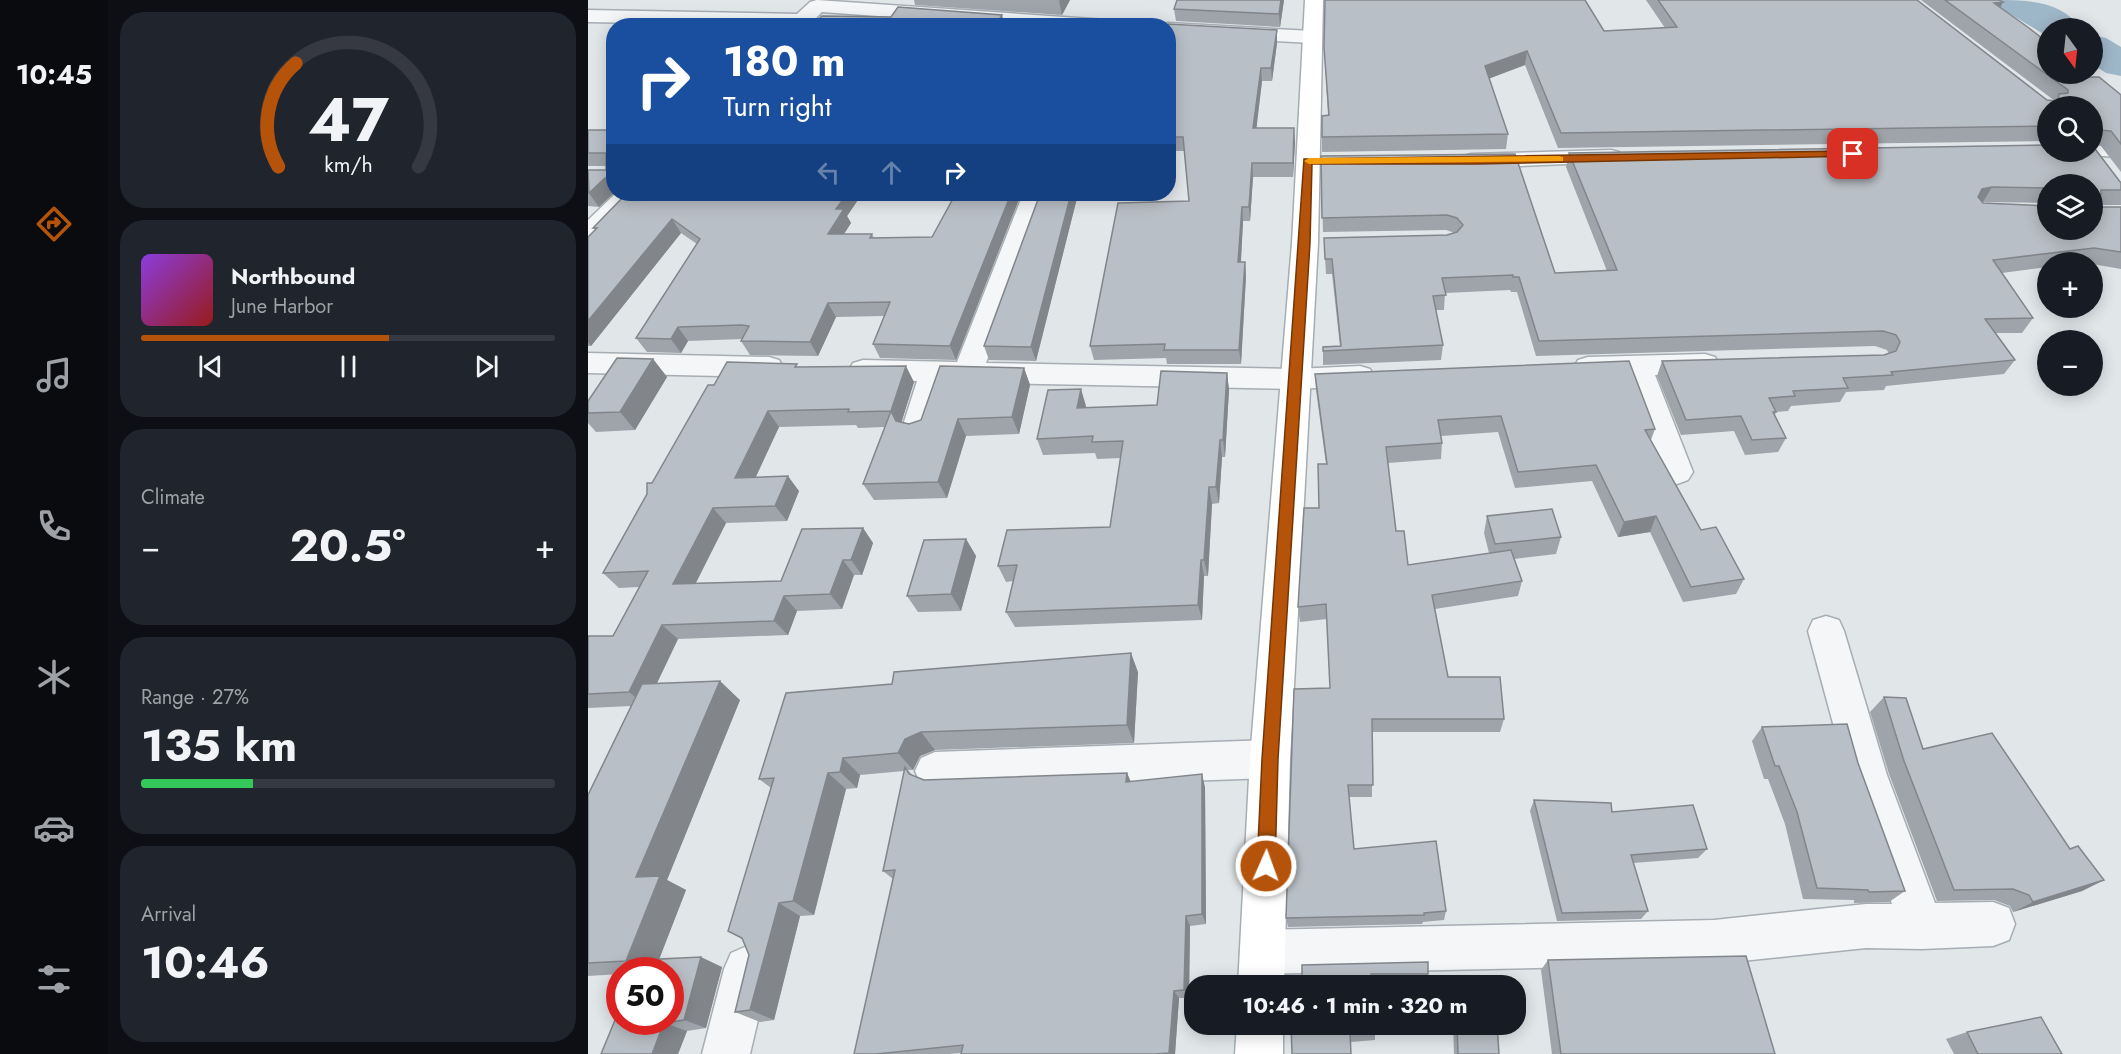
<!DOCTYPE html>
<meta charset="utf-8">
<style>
body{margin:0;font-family:Jost,sans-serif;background:#20242c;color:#f1f3f6;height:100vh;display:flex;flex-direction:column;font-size:22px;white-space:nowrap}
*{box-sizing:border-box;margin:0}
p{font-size:20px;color:#9ea1a6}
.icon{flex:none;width:33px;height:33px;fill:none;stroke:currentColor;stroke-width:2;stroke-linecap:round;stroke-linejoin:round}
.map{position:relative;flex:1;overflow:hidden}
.side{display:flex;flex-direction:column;gap:12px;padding:12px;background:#0d0f14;width:480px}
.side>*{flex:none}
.guide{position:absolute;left:18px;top:18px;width:570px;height:183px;border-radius:24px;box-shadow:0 3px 15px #0003;background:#1a4fa0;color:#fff;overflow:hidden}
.needle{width:39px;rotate:165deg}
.tools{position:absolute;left:1449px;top:18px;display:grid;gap:12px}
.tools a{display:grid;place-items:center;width:66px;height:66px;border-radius:50%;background:#171b24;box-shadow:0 3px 15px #0003;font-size:30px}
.speed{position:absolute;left:18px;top:957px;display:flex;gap:12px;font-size:30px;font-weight:700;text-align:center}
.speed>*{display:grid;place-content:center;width:78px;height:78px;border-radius:50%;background:#171b24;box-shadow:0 3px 15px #0003;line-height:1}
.speed .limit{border:9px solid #d22;background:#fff;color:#111}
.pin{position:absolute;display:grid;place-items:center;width:51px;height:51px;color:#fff;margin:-26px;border-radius:12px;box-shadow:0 3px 9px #0006}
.me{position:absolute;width:66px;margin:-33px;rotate:2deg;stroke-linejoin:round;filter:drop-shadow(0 0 4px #0008)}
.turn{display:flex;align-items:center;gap:21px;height:126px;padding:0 18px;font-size:27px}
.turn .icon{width:78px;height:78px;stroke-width:2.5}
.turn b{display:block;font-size:42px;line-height:51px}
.lanes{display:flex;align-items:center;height:57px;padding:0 18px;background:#0003;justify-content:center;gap:30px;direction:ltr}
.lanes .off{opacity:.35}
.big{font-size:45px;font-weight:700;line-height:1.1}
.side .tile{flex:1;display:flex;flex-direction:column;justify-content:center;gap:9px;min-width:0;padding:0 21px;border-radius:24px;background:#20242c}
.side .dial{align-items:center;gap:0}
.dial svg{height:156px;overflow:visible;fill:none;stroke:#363941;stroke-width:7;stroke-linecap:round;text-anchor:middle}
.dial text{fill:#f1f3f6;stroke:none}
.song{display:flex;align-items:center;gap:18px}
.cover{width:72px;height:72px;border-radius:9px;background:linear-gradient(135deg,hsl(270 70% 55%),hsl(0 70% 35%))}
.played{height:6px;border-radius:3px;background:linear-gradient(90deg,#b45309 60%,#363941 60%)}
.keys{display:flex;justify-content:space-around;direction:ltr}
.heat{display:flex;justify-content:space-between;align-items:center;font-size:33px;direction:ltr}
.charge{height:9px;border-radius:4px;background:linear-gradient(90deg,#34c759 27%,#363941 0)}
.trip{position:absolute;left:596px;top:975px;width:342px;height:60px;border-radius:24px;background:#171b24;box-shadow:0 3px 15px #0003;font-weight:700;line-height:60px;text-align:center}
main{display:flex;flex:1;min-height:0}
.menu{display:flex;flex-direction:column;width:108px;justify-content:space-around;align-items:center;background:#090b0e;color:#9ea1a6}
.menu .icon{width:42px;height:42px}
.menu .selected{color:#b45309}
.menu b{font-size:27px;color:#f1f3f6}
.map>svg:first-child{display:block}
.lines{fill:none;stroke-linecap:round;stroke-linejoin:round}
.river{fill:#9eb7c8;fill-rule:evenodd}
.minor-casing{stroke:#a6adb3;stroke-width:3}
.secondary-casing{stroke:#a6adb3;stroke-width:3}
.minor{fill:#f4f6f8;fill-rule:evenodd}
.secondary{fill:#fff;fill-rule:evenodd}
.wall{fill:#9fa4aa;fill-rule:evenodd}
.shaded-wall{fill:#82868b}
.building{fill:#b9bfc6;stroke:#82868b;stroke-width:1.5;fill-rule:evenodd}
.route{fill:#b45309;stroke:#753606;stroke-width:1.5}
.slow{fill:#f59e0b}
</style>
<main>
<nav class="menu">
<b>10:45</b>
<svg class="icon selected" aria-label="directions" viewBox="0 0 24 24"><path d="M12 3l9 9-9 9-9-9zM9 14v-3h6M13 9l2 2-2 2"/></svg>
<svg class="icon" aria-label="music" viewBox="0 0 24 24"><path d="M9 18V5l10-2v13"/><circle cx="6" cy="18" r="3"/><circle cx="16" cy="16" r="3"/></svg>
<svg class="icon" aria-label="phone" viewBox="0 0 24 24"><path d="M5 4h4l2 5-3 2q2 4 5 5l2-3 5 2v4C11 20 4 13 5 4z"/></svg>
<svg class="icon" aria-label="climate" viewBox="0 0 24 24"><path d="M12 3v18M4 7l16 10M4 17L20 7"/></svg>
<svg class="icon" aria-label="car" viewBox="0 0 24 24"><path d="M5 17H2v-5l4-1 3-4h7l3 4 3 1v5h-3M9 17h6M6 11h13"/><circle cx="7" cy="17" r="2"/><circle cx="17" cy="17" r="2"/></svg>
<svg class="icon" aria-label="filters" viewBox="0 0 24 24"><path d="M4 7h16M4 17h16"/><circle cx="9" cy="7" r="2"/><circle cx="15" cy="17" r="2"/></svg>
</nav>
<section class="side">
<div class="tile dial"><svg viewBox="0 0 100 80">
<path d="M14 69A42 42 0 1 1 86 69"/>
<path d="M14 69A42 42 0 0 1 23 16" stroke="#b45309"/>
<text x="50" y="56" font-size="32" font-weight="700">47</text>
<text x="50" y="72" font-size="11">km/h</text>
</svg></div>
<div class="tile">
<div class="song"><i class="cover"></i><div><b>Northbound</b><p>June Harbor</p></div></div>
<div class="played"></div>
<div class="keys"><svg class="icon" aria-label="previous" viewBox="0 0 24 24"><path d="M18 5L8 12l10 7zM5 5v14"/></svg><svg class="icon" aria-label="pause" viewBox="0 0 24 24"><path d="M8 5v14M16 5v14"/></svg><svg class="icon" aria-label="next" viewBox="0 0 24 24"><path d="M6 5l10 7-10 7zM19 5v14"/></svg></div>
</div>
<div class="tile"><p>Climate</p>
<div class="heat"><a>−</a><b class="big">20.5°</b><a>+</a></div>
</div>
<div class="tile"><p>Range · 27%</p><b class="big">135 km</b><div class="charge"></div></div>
<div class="tile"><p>Arrival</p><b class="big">10:46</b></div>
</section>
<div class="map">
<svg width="1533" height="1054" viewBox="0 0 1533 1054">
<rect width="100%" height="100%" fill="#e1e6e9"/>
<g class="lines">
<path class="river" d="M1406 0C1438 0 1472 0 1493 28H1460L1459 36 1412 8Z
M1504 35 1518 38 1533 47V76L1518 73 1504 64Z"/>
<g class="minor-casing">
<path id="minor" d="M229 0 519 20 526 22 528 26H429L234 12 220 26 0 22V10L209 14 222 2Z
M580 23 724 31 731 33 734 37 731 41 724 43 580 35V26H573Z
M1504 143H1533V157L1496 155 1494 152H1504Z
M1023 150 1031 152 1034 157 1031 162 883 168 875 166 872 161 875 156 883 154Z
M27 194H52L9 239 0 241V220Z
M435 194H459L398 363 707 369 772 366 782 369 786 376 782 383 772 386 707 389 357 382 344 428 340 436 329 439 318 436 314 428 329 381 275 380 265 377 261 370 265 363 275 360 369 362Z
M0 353 181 357 191 360 195 367 191 374 181 377 0 373Z
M1117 354 1127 357 1131 364 1127 371 1117 374 1067 375 1105 472 1100 480 1089 484 1078 480 1073 472 1038 376 1000 377 990 374 986 367 990 360 1000 357Z
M1238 616 1251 620 1256 631 1299 775 1347 903 1405 902 1421 908 1427 924 1421 940 1405 946 1334 949 1278 948 1126 964 674 974 658 968 652 952 658 936 674 930 1126 920 1278 904H1304L1259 775 1220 631 1225 620Z
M682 740 696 746 702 759 696 772 682 778 347 790 333 784 327 771 333 758 347 752Z
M159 946 175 953 182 969 162 1054H114L136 969 143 953Z"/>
</g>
<g class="secondary-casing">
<path id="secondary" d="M717 0H735L730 243 702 759 696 986H650L662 759 704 243Z
M649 1024H695V1054H647Z"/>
</g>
<use href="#minor" class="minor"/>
<use href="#secondary" class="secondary"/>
</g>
<path class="wall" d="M326 0H482L474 15 327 5Z
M589 0H696L692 27 588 21 586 9Z
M1058 0H1329L1459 100 1467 101 1333 0H1411L1412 8 1501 77 1533 95V172L1513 146 1505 145 1533 183V205H1513V207H1533V269L1504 264V262H1460V267L1414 273 1445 318 1434 333H1408L1427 360 1416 374 1298 386 1296 390 1258 392 1252 402 1203 406 1200 411 1188 412 1187 415 1198 438 1190 452 1157 455 1146 431 1093 435 1069 376 1074 361 1296 355 1301 354 1299 350 1287 346 948 356 929 292H923L922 290 857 293 856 310H848L855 345 853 360 735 365V347L752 346 744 274H738L736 238 859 235 867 233 858 230 735 232 733 156 927 154 967 273 1019 271 978 167 981 153 1504 152V106H1460V141L970 148 937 65 901 78 920 134 918 149 734 152V137L740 115 736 47 1077 28ZM1460 184H1504L1460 230 1395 203 1394 202 1460 203Z
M580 26 689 30V43L684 81H674L668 128 707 142 705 177H665L662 221H655L653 262H657L658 276 653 364H579L578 358 506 360 502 346 601 201 596 151H580Z
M0 130H26V193L11 207 0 206V170H18V166H0Z
M33 194H274L259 216 263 223 256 234H284L286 238 344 237 377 194H433L368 360 292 358 285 344 296 316 248 317 230 356 162 355 153 341 154 339 100 341 93 353 59 352 48 338 109 244 93 233 3 346H0V237L7 230 5 228 35 197Z
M452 194H490L448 361 401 360 396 346Z
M65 359 79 377 47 430 8 432 0 423V401Z
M211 367 326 382 313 423 321 424 333 420 436 368 442 385 431 434 378 436 359 498 286 500 275 484 297 427 270 428 268 425 191 427 167 477 211 491 199 521 138 523 108 583 193 581 275 528 285 543 274 575H266L254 609 209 611 200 635 90 639 69 683 152 700 79 880 98 890 71 959 134 967 118 1028 99 1031 90 1054H13L82 970H32V974L0 976V795L43 706 0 708V636H25L51 587 31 588 15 573 59 494 64 483 126 385Z
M639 373 641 390 637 457H634L631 503 624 504 620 576H616L614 620 427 627 418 612 425 581 418 582 410 566 522 527 533 458 509 459 507 453 455 455 449 439 498 406V408L569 405Z
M727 374 1067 429 1063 440 1113 530 1156 579 1148 594 1095 602 1062 532 1030 537 1004 481 927 488 910 432 853 436 854 443 853 459 800 463 808 531 820 565 901 553 896 533 899 516 973 537 968 554 926 559 934 581 930 596 847 609 860 677 916 719 912 732H784V797H761L766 849 858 911 856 920 835 922 834 924 700 927 698 918 742 688 739 619 712 622 710 607 731 508 738 464 728 390Z
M378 539 388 556 373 611 330 612 319 596Z
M550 672 546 743 347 750 332 756 325 770H320L325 776 336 780 539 773 543 782 617 787 618 924 602 926 601 998H591L587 1054H373V1053L361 1054H266L305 879 295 871 316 771 272 775 269 788 258 789 226 915 212 916 186 1020 172 1022 147 1012 161 955 154 939 140 931 183 788 171 779 198 693Z
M1296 697 1335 749 1482 849 1516 880 1494 891 1425 912 1422 906 1406 900 1349 901 1301 774 1282 712Z
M1174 727 1270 763 1317 891 1301 902 1266 903V900L1215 899 1197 824 1180 779H1176L1164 741Z
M946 800 1024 812 1119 849 1110 858 1045 863 1060 911 1053 919 969 921 942 811Z
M960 960 1187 1054H964L953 970Z
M714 965 840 974 838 983 783 984Z
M866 976 906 986H863Z
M703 1024 787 1031V1040L763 1042Z
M865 1024H909L911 1054H866Z
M1379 1032 1474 1054H1366L1358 1039Z"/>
<path class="shaded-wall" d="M472 0H482L474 15 471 1Z
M693 0H696L692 27 691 14Z
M1415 2 1408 16 1406 3Z
M414 15 417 26H407Z
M689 30V43L684 81 683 68Z
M939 51 937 65 895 81 897 66Z
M673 68 674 81 667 141 665 128Z
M706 128 707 142 705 177V163Z
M664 163 665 177 662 221 661 207Z
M17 178 26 190V193L11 207 1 193Z
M1404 187 1395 202 1386 204 1394 189Z
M259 194H274L259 216 263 223 247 248 240 234 248 209Z
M423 194H433L368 360 362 346Z
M483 194H490L448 361 443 347Z
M654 207 655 221 652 276 650 262Z
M84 219 93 233 3 346 0 342V321Z
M657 262 658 276 653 364 651 350Z
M240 303 248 317 230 356 222 342Z
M90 327 100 341 93 353 83 339Z
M65 359 79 377 47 430 32 412Z
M318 366 326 382 312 427 303 411Z
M436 368 442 385 431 434 424 417Z
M639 373 641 390 637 457 635 440Z
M493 389 498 406 495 425 489 408Z
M180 411 191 427 160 494 147 478Z
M370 419 378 436 359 498 350 482Z
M632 440 634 457 631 503 628 487Z
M200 476 211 491 199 521 187 506Z
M621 487 624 504 620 576 616 560Z
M125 508 138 523 100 598 85 584Z
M1068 516 1062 532 1030 537 1036 522Z
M275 528 285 543 274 575 263 560Z
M378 539 388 556 373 611 363 594Z
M255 560 266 575 254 609 242 594Z
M613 560 616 576 614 620 610 605Z
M196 596 209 611 200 635 186 621Z
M74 625 90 639 58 706 41 692Z
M543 653 550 672 546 743 539 725Z
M132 681 152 700 79 880 98 890 67 970H60L38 961 48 877Z
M333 732 347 750 332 756 325 770 310 753 317 739Z
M255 758 272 775 269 788 252 772Z
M240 773 258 789 226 915 205 901Z
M539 773 544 785 538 782Z
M614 774 617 787 618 924 614 914Z
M1516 880 1494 891 1425 912 1445 902Z
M191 903 212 916 186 1020 162 1010Z
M598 916 602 926 601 998 596 990Z
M113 957 134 967 118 1028 96 1020Z
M586 991 591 998 587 1054H581V1053Z
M76 1023 99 1031 90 1054H64Z"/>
<path class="building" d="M589 0H693L691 14 586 9Z
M737 0H997L1016 31 1089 27 1070 0H1329L1459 100 1470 101 1471 94 1480 93V90L1357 0H1411L1415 2 1406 3 1441 28 1460 43V74H1496L1501 77H1511L1533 95V144L1523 131 1512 130 1511 135H1504V106H1460V126L973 133 939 51 897 66 920 134 734 137V116L741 115 736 47Z
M310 7 414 15 407 26H187L193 19H231L234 16 303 17Z
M580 24 689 30 683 68H673L665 128H706L705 163H664L661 207H654L650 262H657L651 350H576L577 344 502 346 530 203 601 201 595 137H580Z
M0 130H26V178H17L1 193 0 170H18V153H0Z
M1460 145V152H1504V145L1533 183V190H1513V207H1533V252L1506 248 1405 260 1445 318 1397 319 1427 360 1303 372 1305 375 1255 378 1260 388 1205 391 1207 396 1181 398 1188 412H1185L1198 438 1164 440 1153 416 1098 420 1074 361 1296 355 1308 351 1312 342 1308 335 1295 331 951 341 931 277H925V275L854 278 858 295 845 296 855 345 735 351V347L753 346 744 259H737L736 238 859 235 869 232 875 225 869 218 859 215 734 218 733 156 927 154 967 273 1029 270 981 153ZM1460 184H1504V230H1460V206L1395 203 1390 197 1394 189 1404 187 1460 188Z
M36 194H259L248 209H256L240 234H284L282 238 344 237 367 195 376 196 377 194H423L362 346 285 344 302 302 240 303 222 342 153 341 161 326 154 325 90 327 83 339 48 338 112 239 84 219 0 321V237L9 228H5L38 194Z
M452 194H483L443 347 396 346Z
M29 358 65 359 32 412 0 413V401Z
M1041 361 1067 429 1057 430 1113 530 1128 527 1156 579 1103 587 1068 516 1036 522 1008 465 930 472 913 416 850 420 854 443 798 447 808 531H816L820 565 923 550 934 581 844 595 860 677H912L916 719H784L785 785H760L766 849 848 841 858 911 836 913V915L698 918 706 689 742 688 738 604 710 607 716 508H731L730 464H739L727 374Z
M139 362 209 364 207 367 318 366 303 411 260 412 261 409 180 411 147 478 200 476 187 506 125 508 85 584 193 581 214 529 275 528 263 560H255L242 594 196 596 186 621 74 625 41 692 0 694V636H25L60 571 15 573 59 494V483H64L120 385H126Z
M352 366 436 368 424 417 370 419 350 482 275 484 303 411 308 421 321 424 333 420Z
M573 371 639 373 635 440H632L628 487H621L616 560H613L610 605 418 612 429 565 410 566 419 530 522 527 535 441 504 442 505 436 449 439 460 390 493 389 489 408 569 405Z
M964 509 973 537 907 544 899 516Z
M378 539 363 594 319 596 336 540Z
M543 653 539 725 333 732 317 739 310 753 255 758 252 772 240 773 205 901 191 903 162 1010 147 1012 161 955 154 938 140 931 186 778 171 779 198 693 304 684 306 672Z
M132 681 48 877 72 876 38 961 0 963V795L54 684Z
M1296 697 1318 698 1335 749 1404 733 1482 849 1490 846 1516 880 1445 902 1441 895 1425 889 1366 890 1316 761Z
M1259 724 1270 763 1317 891 1281 892 1280 890 1229 888 1209 812 1191 766H1187L1174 727Z
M317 767 321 774 336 780 539 773 538 782 614 774V914L598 916 596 990 586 991 581 1053 567 1054H373L375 1045 288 1054H266L307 870 295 871Z
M946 800 1023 803 1024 812 1105 805 1119 849 1043 855 1060 911 974 913Z
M1158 956 1187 1054H973L960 960Z
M113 957 96 1020 76 1023 64 1054H13L32 1008V1022H82V970H47L51 960Z
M840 962V974H783L784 986H714V965Z
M866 976H906V986H867Z
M1453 1017 1474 1054H1390L1379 1032Z
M703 1024H787V1031L762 1033 763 1054H704Z
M869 1024H909L911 1054H870Z"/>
<path class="route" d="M1265 151 1270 154 1269 156 888 164H724L722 243 690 759 687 866 684 872 678 875 672 872 669 866 674 759 716 159Z"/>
<path class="slow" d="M971 156 975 157V161L721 164 716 161 721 158Z"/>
</svg>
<div class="tools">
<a><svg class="needle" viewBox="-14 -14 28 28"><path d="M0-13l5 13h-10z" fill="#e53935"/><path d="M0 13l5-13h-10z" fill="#9ea1a6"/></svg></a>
<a><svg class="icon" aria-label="search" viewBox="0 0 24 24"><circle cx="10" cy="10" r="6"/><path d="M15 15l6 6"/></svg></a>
<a><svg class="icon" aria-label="layers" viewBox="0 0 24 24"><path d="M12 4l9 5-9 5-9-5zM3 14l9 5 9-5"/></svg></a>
<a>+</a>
<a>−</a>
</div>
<div class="speed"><div class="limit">50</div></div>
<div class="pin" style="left:1265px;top:154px;background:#d93025"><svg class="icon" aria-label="arrive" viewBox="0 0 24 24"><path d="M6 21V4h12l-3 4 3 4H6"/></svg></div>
<svg class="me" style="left:678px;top:866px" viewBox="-20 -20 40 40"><circle r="17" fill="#b45309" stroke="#fff" stroke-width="3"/><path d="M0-11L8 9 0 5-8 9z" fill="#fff"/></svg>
<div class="trip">10:46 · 1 min · 320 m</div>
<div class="guide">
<div class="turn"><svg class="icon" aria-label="right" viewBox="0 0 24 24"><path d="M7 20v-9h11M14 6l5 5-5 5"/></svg><div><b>180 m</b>Turn right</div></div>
<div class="lanes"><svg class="icon off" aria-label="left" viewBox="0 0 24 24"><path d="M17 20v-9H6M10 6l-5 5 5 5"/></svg><svg class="icon off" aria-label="ahead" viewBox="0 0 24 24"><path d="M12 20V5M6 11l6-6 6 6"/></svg><svg class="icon" aria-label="right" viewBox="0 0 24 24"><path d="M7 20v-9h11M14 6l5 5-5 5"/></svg></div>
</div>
</div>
</main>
